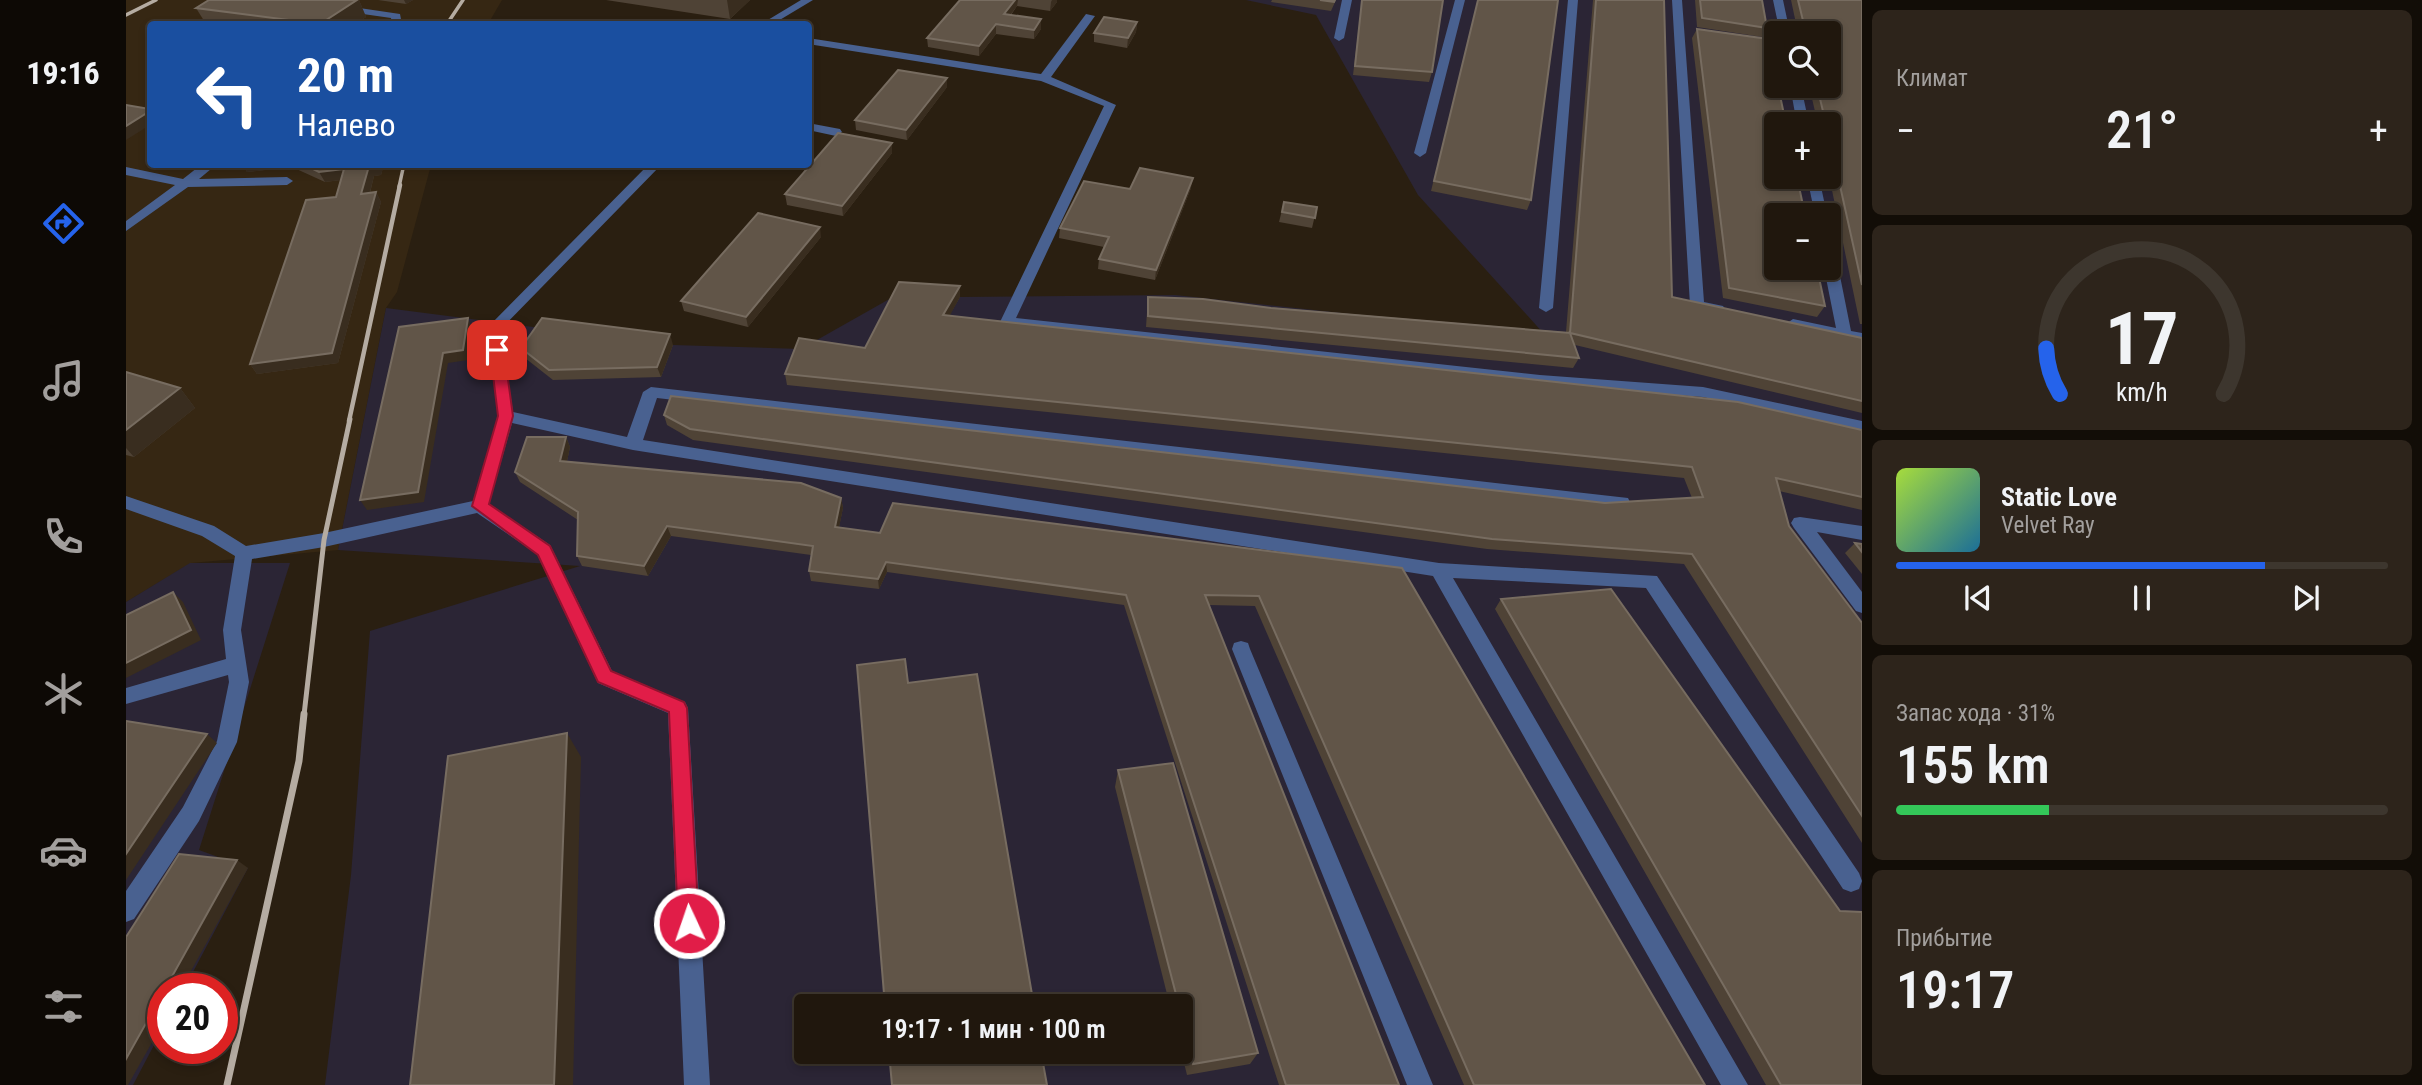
<!DOCTYPE html>
<html lang="ru">
<meta charset="utf-8">
<style>
body{margin:0;font-family:"Roboto Condensed",sans-serif;background:#2d241b;color:#f1f3f6;height:100vh;display:flex;flex-direction:column;font-size:26px;white-space:nowrap}
*{box-sizing:border-box;margin:0}
p{font-size:23px;color:#a29f9d}
.icon{flex:none;width:38px;height:38px;fill:none;stroke:currentColor;stroke-width:2;stroke-linecap:round;stroke-linejoin:round}
.map{position:relative;flex:1;overflow:hidden}
.sheet{display:flex;flex-direction:column;gap:10px;padding:10px;background:#120d07;width:560px}
.sheet>*{flex:none}
.top-card{position:absolute;left:21px;top:21px;width:665px;height:147px;border-radius:7px;box-shadow:0 4px 10px #0003,0 0 0 2px #3d362e;background:#1a4fa0;color:#fff;overflow:hidden}
.controls{position:absolute;left:1638px;top:21px;display:grid;gap:14px}
.controls a{display:grid;place-items:center;width:77px;height:77px;border-radius:7px;background:#20170d;box-shadow:0 4px 10px #0003,0 0 0 2px #3d362e;font-size:35px}
.speed{position:absolute;left:21px;top:973px;display:flex;gap:14px;font-size:35px;font-weight:700;text-align:center}
.speed>*{display:grid;place-content:center;width:91px;height:91px;border-radius:50%;background:#20170d;box-shadow:0 4px 10px #0003,0 0 0 2px #3d362e;line-height:1}
.speed .limit{border:10px solid #d22;background:#fff;color:#111}
.pin{position:absolute;display:grid;place-items:center;width:60px;height:60px;color:#fff;margin:-30px;border-radius:14px;box-shadow:0 4px 10px #0006}
.me{position:absolute;width:77px;margin:-38px;rotate:357deg;stroke-linejoin:round;filter:drop-shadow(0 0 5px #0008)}
.turn{display:flex;align-items:center;gap:24px;height:147px;padding:0 35px;font-size:32px}
.turn .icon{width:91px;height:91px;stroke-width:2.5}
.turn b{display:block;font-size:49px;line-height:60px}
.big{font-size:52px;font-weight:600;line-height:1.1}
.sheet .widget{flex:1;display:flex;flex-direction:column;justify-content:center;gap:10px;min-width:0;padding:0 24px;border-radius:10px;background:#2d241b}
.sheet .dial{align-items:center;gap:0}
.dial svg{height:182px;overflow:visible;fill:none;stroke:#3d362e;stroke-width:7;stroke-linecap:round;text-anchor:middle}
.dial text{fill:#f1f3f6;stroke:none}
.song{display:flex;align-items:center;gap:21px}
.cover{width:84px;height:84px;border-radius:10px;background:linear-gradient(135deg,hsl(80 70% 55%),hsl(200 70% 35%))}
.played{height:7px;border-radius:4px;background:linear-gradient(90deg,#2563eb 75%,#3d362e 75%)}
.keys{display:flex;justify-content:space-around;direction:ltr}
.heat{display:flex;justify-content:space-between;align-items:center;font-size:38px;direction:ltr}
.charge{height:10px;border-radius:5px;background:linear-gradient(90deg,#34c759 31%,#3d362e 0)}
.trip{position:absolute;left:668px;top:994px;width:399px;height:70px;border-radius:7px;background:#20170d;box-shadow:0 4px 10px #0003,0 0 0 2px #3d362e;font-weight:600;line-height:70px;text-align:center}
main{display:flex;flex:1;min-height:0}
.tab-bar{display:flex;flex-direction:column;width:126px;justify-content:space-around;align-items:center;background:#0d0905;color:#a29f9d}
.tab-bar .icon{width:49px;height:49px}
.tab-bar .active{color:#2563eb}
.tab-bar b{font-size:32px;color:#f1f3f6}
.map>svg:first-child{display:block}
.built{fill:#362713}
.industrial{fill:#2b2535;fill-rule:evenodd}
.lines{fill:none;stroke-linecap:round;stroke-linejoin:round}
.minor{fill:#496190;fill-rule:evenodd}
.rail-far3{stroke:#b5aca2;stroke-width:3.5}
.rail-far2{stroke:#b5aca2;stroke-width:4.5}
.rail-far1{stroke:#b5aca2;stroke-width:5}
.rail{stroke:#b5aca2;stroke-width:7}
.wall{fill:#4f4336}
.shaded-wall{fill:#392d1f}
.building{fill:#615548;stroke:#776c60;stroke-width:2}
.route{fill:#e11d48;stroke:#92132f;stroke-width:2}
</style>
<main>
<nav class="tab-bar">
<b>19:16</b>
<svg class="icon active" aria-label="directions" viewBox="0 0 24 24"><path d="M12 3l9 9-9 9-9-9zM9 14v-3h6M13 9l2 2-2 2"/></svg>
<svg class="icon" aria-label="music" viewBox="0 0 24 24"><path d="M9 18V5l10-2v13"/><circle cx="6" cy="18" r="3"/><circle cx="16" cy="16" r="3"/></svg>
<svg class="icon" aria-label="phone" viewBox="0 0 24 24"><path d="M5 4h4l2 5-3 2q2 4 5 5l2-3 5 2v4C11 20 4 13 5 4z"/></svg>
<svg class="icon" aria-label="climate" viewBox="0 0 24 24"><path d="M12 3v18M4 7l16 10M4 17L20 7"/></svg>
<svg class="icon" aria-label="car" viewBox="0 0 24 24"><path d="M5 17H2v-5l4-1 3-4h7l3 4 3 1v5h-3M9 17h6M6 11h13"/><circle cx="7" cy="17" r="2"/><circle cx="17" cy="17" r="2"/></svg>
<svg class="icon" aria-label="filters" viewBox="0 0 24 24"><path d="M4 7h16M4 17h16"/><circle cx="9" cy="7" r="2"/><circle cx="15" cy="17" r="2"/></svg>
</nav>
<div class="map">
<svg width="1736" height="1085" viewBox="0 0 1736 1085">
<rect width="100%" height="100%" fill="#2a1f11"/>
<path class="built" d="M0 0H376L362 24H24V164L305 165 271 292 260 308 212 550 65 563 0 602Z"/>
<path class="industrial" d="M1120 0H1736V1085H199L225 875 244 631 454 566 212 550 260 308 547 345 675 349 774 293 834 297 1049 295 1419 335 1292 195 1190 15ZM1650 33H1703V86H1650ZM1650 124H1703V177H1650ZM1650 215H1703V268H1650ZM681 1006H1055V1052H681Z
M64 563H164L73 850 122 868 58 989H37V1028L7 1085H0V602Z"/>
<g class="lines">
<path class="minor" d="M675 0H687L647 24H635Z
M1216 0H1226L1218 38 1213 41 1208 38Z
M1329 0H1339L1300 153 1294 157 1288 153Z
M1442 0H1452L1427 308 1420 312 1413 308Z
M1546 0H1556L1578 302 1597 306 1599 309 1592 313 1566 308 1564 305Z
M1647 0H1657L1664 33H1654Z
M213 5 274 14 276 24H266L265 18 209 10V6Z
M960 14 969 16 925 77 990 105 890 318 1414 375 1577 387 1736 421V433L1577 397 1414 385 876 325 874 322 978 106 915 81 682 44V38L915 74Z
M1619 39 1650 44V50L1615 44 1614 42Z
M1664 86H1675L1683 124H1671Z
M682 123 714 129 716 132 710 136 682 130Z
M76 164H91L73 179 161 177 167 181 161 185 62 187 0 231V221L49 185 0 175V167L57 179Z
M523 164H536L375 329 387 412 501 437 517 392 525 387 1502 498 1504 502 1502 506 1496 508 531 398 517 440 1313 563 1531 576 1733 873 1736 881 1733 889 1725 892 1717 889 1520 588 1327 578 1622 1085H1595L1307 576 507 450 386 423 363 504 424 545 486 671 559 702 562 708 584 1085H558L542 713 472 683 411 554 351 513 198 547 126 559 115 630 123 682 111 742 73 821 8 919 0 922V891L57 807 91 741 103 682 102 675 0 704V688L100 659 97 630 109 556 76 536 0 509V496L88 526 120 546 198 533 347 501 372 416 361 328Z
M1681 177H1693L1701 215H1689Z
M1703 252 1710 256 1725 331 1736 333V343L1667 329 1660 324 1667 319 1710 328 1698 268H1703Z
M1674 517 1736 526V540L1691 532 1736 592V613L1730 611 1668 528 1665 523 1668 518Z
M1115 641 1122 643 1124 649 1307 1085H1281L1106 649 1108 643Z"/>
<path class="rail-far3" d="M0 15 30 0
M321 24 337 0
M273 187 278 164"/>
<path class="rail-far2" d="M223 421 274 185"/>
<path class="rail-far1" d="M178 715 198 540 224 419"/>
<path class="rail" d="M101 1085 173 761 178 714"/>
</g>
<path class="wall" d="M83 0H233L240 17 229 24H80L70 8Z
M252 0H287L280 4Z
M480 0H624L604 19Z
M834 0H931V2L924 11 891 6 885 15 915 19V29L908 39 870 34 853 56 802 47 801 38Z
M1146 0H1210L1205 11 1145 2Z
M1236 0H1317L1306 72 1303 82 1227 75Z
M1352 0H1432L1405 200 1401 210 1305 191Z
M1467 0H1538L1546 297 1736 338V413L1449 345 1453 358 1447 368 1020 327 1022 297 1440 332Z
M1569 0H1636L1641 28 1636 37 1571 27Z
M1665 0H1736V324H1734L1703 176V124H1692L1683 86H1703V33H1672Z
M1011 22 1010 32 1001 48 968 42V33Z
M1571 29 1699 306 1691 317 1597 298 1566 38Z
M821 87 781 140 730 130 729 120Z
M766 143V153L717 216 661 205 659 194Z
M117 164H258L255 175 248 176 244 193 250 192 255 202 212 363 131 374 124 364 210 197 215 180 199 182 166 167 121 172Z
M417 164H449L443 170Z
M1065 188 1029 280 972 269 973 259 978 247 933 238 934 228 1004 189Z
M1158 202 1191 207 1186 228 1153 222Z
M695 237 622 327 558 311 555 301Z
M834 297 823 316 1736 430V510L1653 491 1663 526 1736 623V843L1558 564 1361 549 567 440 541 425 538 415 1479 503 1566 498 1558 478 661 385 659 374 739 348Z
M547 345 535 377 427 380 399 358 395 348Z
M0 372 54 388 69 408 8 457 0 455Z
M440 437 444 447 441 461 715 498 717 508 713 527 754 533 1276 568 1579 1085H1338L1129 606 1083 605 1273 1085H1153L998 605 761 572 753 589 685 581 683 571 685 555 545 536 522 576 456 566 451 556 452 520 394 482 389 472Z
M1729 543 1736 544V574L1719 553Z
M1375 599 1714 911 1736 1085H1640L1369 609Z
M992 770 1132 1053 1124 1064 1061 1075 1055 1051V1006H1044L989 787Z"/>
<path class="shaded-wall" d="M231 0H233L240 17 229 24H194Z
M278 0H287L280 4Z
M601 0H624L604 19Z
M889 0H892L891 6 878 23V14Z
M926 0H931V2L924 11 925 2Z
M915 19V29L908 39V30Z
M1011 22 1010 32 1001 48 1002 38Z
M870 24V34L853 56V46Z
M821 78V87L781 140 780 130Z
M24 111V125L0 140V126Z
M766 143V153L717 216 716 206Z
M117 164H164L166 167 121 172Z
M250 164H258L255 175 248 176 241 204 235 194 243 166Z
M441 164H449L443 170Z
M218 169 223 179 199 182 193 172Z
M1067 178 1065 188 1029 280 1030 270Z
M250 192 255 202 212 363 131 374 124 364Z
M694 227 695 237 622 327 620 317Z
M834 286V297L818 326 817 315Z
M342 318 346 329 342 360 322 363 298 502 241 510 234 500 317 353Z
M544 334 547 345 535 377 531 367Z
M54 388 69 408 8 457 0 448V430Z
M440 437 444 447 439 471 434 461Z
M715 498 717 508 711 537 709 527Z
M541 526 545 536 522 576 518 566Z
M760 562 761 572 753 589 752 579Z
M47 592 57 602 75 640 0 678V663Z
M441 733 455 757 447 1085H428Z
M81 734 91 743 0 880V854Z
M111 860 122 868 55 989H39Z
M37 993V1023L2 1085H0V1059Z"/>
<path class="building" d="M83 0H231L194 24 70 8Z
M834 0H889L878 14 915 19 908 30 870 24 853 46 801 38Z
M1194 0H1209L1208 2Z
M1236 0H1317L1306 72 1229 66Z
M1352 0H1432L1405 200 1308 181Z
M1470 0H1538L1546 297 1736 338V401L1444 333 1453 358 1022 316V297L1077 299 1145 308 1444 333Z
M1574 0H1636L1641 28 1576 18Z
M1672 0H1736V285L1703 136V124H1700L1691 86H1703V33H1680Z
M978 17 1011 22 1002 38 968 33Z
M1571 29 1642 39 1650 79V86H1652L1660 124H1650V177H1671L1679 215H1650V268H1691L1699 306 1603 288Z
M772 70 821 78 780 130 729 120Z
M0 105 24 109V111L0 126Z
M712 133 766 143 716 206 659 194Z
M177 164H250L243 166 235 194 250 192 206 353 124 364 180 200 210 197 218 169 193 172Z
M1014 168 1067 178 1030 270 973 259 983 237 934 228 958 181 1004 189Z
M1158 202 1191 207 1189 218 1156 212Z
M632 213 694 227 620 317 555 301Z
M773 282 834 286 817 315 1612 402 1736 430V497L1650 478 1663 526 1736 623V816L1566 554 1366 539 564 429 538 415 545 396 1479 503 1577 497 1566 467 659 374 673 338 739 348Z
M342 318 337 350 317 353 292 492 234 500 273 327Z
M416 318 544 334 531 367 423 370 395 348Z
M0 372 54 388 0 430Z
M401 437H440L434 461 675 483 715 498 709 527 754 533 767 503 1276 568 1579 1085H1348L1133 596 1079 595 1273 1085H1160L1000 595 760 562 752 579 683 571 687 546 541 526 518 566 451 556 452 512 389 472Z
M1729 543 1736 544V552Z
M1485 589 1714 911 1736 912V1085H1655L1375 599Z
M47 592 65 630 0 663V615Z
M779 659 782 683 851 674 908 1006H759L731 665Z
M0 721 81 734 0 854Z
M441 733 428 1085H284L322 756Z
M1047 763 1132 1053 1067 1064 1055 1017V1006H1053L992 770Z
M53 854 111 860 39 989H37V993L0 1059V937Z
M763 1052H915L921 1085H766Z"/>
<path class="route" d="M371 346 378 350 387 416 363 504 424 546 485 671 558 702 561 708 573 923 570 931 563 934 555 931 552 923 543 712 472 682 412 555 346 506 372 416 364 350Z"/>
</svg>
<div class="controls">
<a><svg class="icon" aria-label="search" viewBox="0 0 24 24"><circle cx="10" cy="10" r="6"/><path d="M15 15l6 6"/></svg></a>
<a>+</a>
<a>−</a>
</div>
<div class="speed"><div class="limit">20</div></div>
<div class="pin" style="left:371px;top:350px;background:#d93025"><svg class="icon" aria-label="arrive" viewBox="0 0 24 24"><path d="M6 21V4h12l-3 4 3 4H6"/></svg></div>
<svg class="me" style="left:563px;top:923px" viewBox="-20 -20 40 40"><circle r="17" fill="#e11d48" stroke="#fff" stroke-width="3"/><path d="M0-11L8 9 0 5-8 9z" fill="#fff"/></svg>
<div class="trip">19:17 · 1 мин · 100 m</div>
<div class="top-card">
<div class="turn"><svg class="icon" aria-label="left" viewBox="0 0 24 24"><path d="M17 20v-9H6M10 6l-5 5 5 5"/></svg><div><b>20 m</b>Налево</div></div>
</div>
</div>
<section class="sheet">
<div class="widget"><p>Климат</p>
<div class="heat"><a>−</a><b class="big">21°</b><a>+</a></div>
</div>
<div class="widget dial"><svg viewBox="0 0 100 80">
<path d="M14 69A42 42 0 1 1 86 69"/>
<path d="M14 69A42 42 0 0 1 8 49" stroke="#2563eb"/>
<text x="50" y="56" font-size="32" font-weight="700">17</text>
<text x="50" y="72" font-size="11">km/h</text>
</svg></div>
<div class="widget">
<div class="song"><i class="cover"></i><div><b>Static Love</b><p>Velvet Ray</p></div></div>
<div class="played"></div>
<div class="keys"><svg class="icon" aria-label="previous" viewBox="0 0 24 24"><path d="M18 5L8 12l10 7zM5 5v14"/></svg><svg class="icon" aria-label="pause" viewBox="0 0 24 24"><path d="M8 5v14M16 5v14"/></svg><svg class="icon" aria-label="next" viewBox="0 0 24 24"><path d="M6 5l10 7-10 7zM19 5v14"/></svg></div>
</div>
<div class="widget"><p>Запас хода · 31%</p><b class="big">155 km</b><div class="charge"></div></div>
<div class="widget"><p>Прибытие</p><b class="big">19:17</b></div>
</section>
</main>
